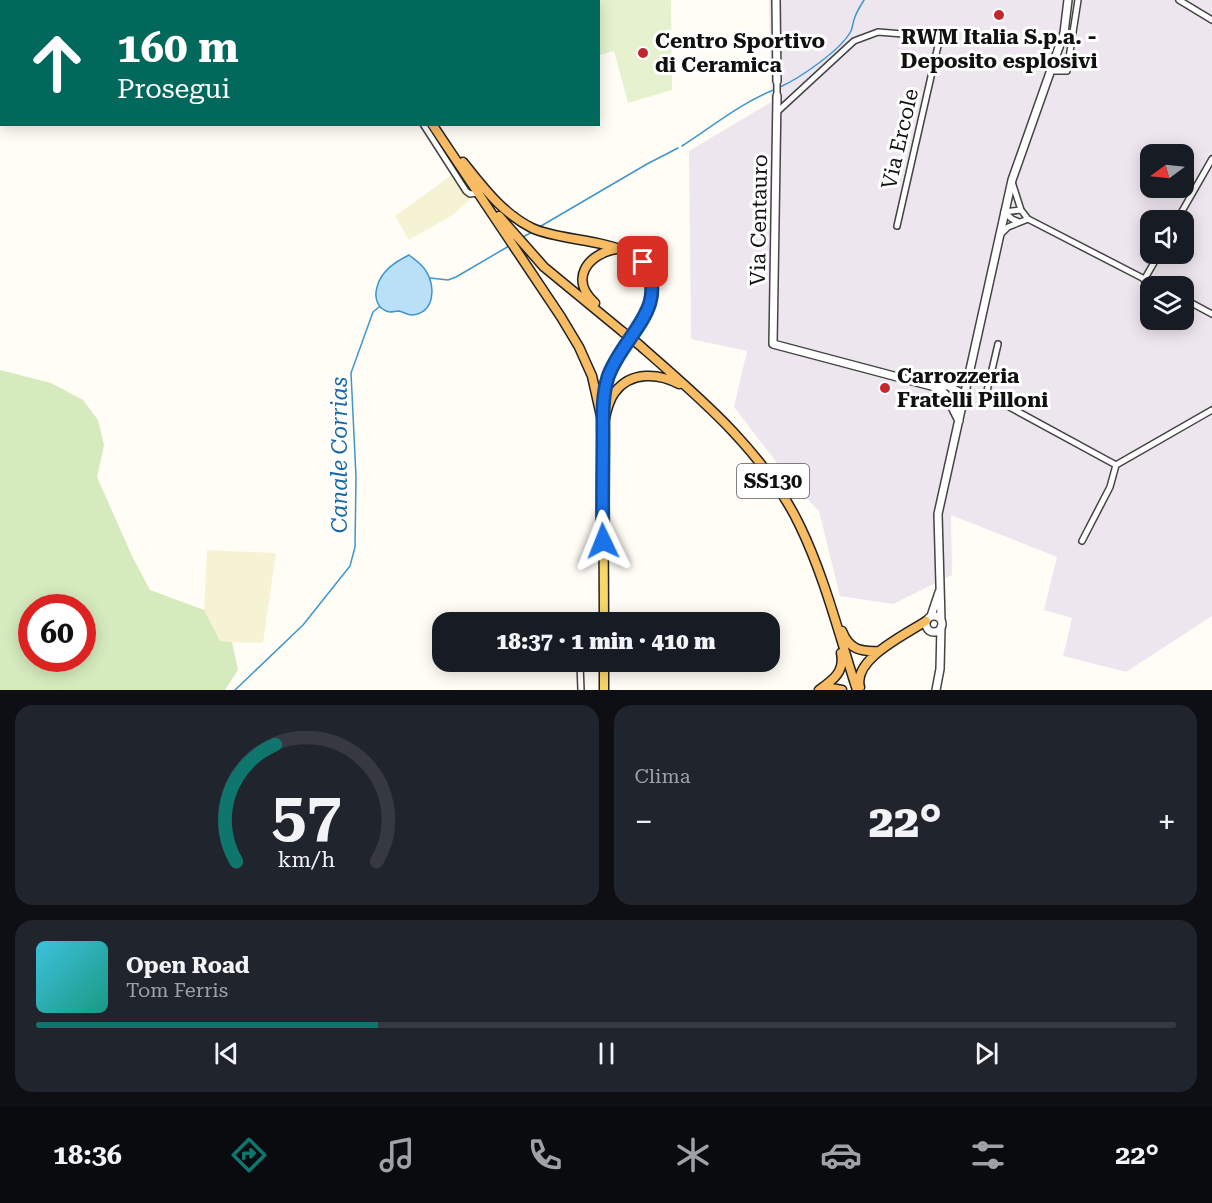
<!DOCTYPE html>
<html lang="it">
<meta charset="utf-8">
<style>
body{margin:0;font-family:"Roboto Serif",serif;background:#20242c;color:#f1f3f6;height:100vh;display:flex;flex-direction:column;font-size:22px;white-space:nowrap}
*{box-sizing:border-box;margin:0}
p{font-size:20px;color:#9ea1a6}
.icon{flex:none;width:33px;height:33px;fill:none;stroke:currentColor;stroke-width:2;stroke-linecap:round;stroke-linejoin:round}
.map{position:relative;height:690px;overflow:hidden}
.side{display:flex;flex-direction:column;gap:15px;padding:15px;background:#0d0f14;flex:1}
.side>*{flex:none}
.hud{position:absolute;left:0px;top:0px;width:600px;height:126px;box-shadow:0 3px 15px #0003;background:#00695c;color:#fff;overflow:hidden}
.needle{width:39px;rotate:255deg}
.controls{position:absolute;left:1140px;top:144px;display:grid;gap:12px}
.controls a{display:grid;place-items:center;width:54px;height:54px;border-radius:12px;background:#171b24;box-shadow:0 3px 15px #0003;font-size:30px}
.speed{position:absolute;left:18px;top:594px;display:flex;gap:12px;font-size:30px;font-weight:700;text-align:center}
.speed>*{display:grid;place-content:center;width:78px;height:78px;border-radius:50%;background:#171b24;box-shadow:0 3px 15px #0003;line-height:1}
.speed .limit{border:9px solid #d22;background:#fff;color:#111}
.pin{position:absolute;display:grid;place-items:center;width:51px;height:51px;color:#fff;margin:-26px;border-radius:12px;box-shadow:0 3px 9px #0006}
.me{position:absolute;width:66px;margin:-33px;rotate:358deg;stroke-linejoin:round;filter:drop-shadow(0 0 4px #0008)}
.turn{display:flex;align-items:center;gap:21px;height:126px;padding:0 18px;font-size:27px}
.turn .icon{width:78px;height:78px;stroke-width:2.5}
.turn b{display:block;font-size:42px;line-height:51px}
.big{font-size:45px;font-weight:800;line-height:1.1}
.side .card{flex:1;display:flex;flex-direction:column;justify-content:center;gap:9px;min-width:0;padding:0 21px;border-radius:18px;background:#20242c}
.side .dial{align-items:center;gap:0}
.dial svg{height:156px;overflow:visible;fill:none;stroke:#363941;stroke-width:7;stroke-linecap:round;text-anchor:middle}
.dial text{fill:#f1f3f6;stroke:none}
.song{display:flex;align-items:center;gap:18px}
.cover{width:72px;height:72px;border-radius:9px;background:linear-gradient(135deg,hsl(190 70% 55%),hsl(170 70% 35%))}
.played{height:6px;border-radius:3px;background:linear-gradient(90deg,#0f766e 30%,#363941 30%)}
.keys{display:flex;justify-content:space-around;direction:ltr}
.heat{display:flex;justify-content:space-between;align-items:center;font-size:33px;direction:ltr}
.side .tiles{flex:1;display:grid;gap:15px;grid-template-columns:1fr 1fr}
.card:last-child{grid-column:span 2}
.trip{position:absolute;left:432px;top:612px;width:348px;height:60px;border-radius:18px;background:#171b24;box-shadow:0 3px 15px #0003;font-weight:800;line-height:60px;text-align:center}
.dock{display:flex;height:96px;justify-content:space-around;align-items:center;background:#090b0e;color:#9ea1a6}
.dock .icon{width:42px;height:42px}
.dock .on{color:#0f766e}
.dock b{font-size:27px;color:#f1f3f6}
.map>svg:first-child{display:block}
.industrial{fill:#eee6ef;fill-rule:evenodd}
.farmland{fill:#f6f3d4}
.green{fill:#d5ebbd;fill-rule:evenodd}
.pitch{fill:#e6f2cf}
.water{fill:#b9e0f7;stroke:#3f96cf;stroke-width:1.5}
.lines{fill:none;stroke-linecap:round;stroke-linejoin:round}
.stream{stroke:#3f96cf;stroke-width:1.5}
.minor-casing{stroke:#444;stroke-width:8}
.tertiary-casing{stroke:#444;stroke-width:10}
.primary-casing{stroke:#222;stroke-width:11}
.trunk-casing{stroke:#222;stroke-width:11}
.minor{stroke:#fff;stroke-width:5}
.tertiary{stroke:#fff;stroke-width:7}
.primary{stroke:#f9d66b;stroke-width:8}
.trunk{stroke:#f7bc64;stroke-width:8}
.trunk-bridge-casing{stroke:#222;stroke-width:11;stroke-linecap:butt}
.trunk-bridge{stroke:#f7bc64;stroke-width:8}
.route-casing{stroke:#114b97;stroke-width:15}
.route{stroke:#1a73e8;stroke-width:10}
.poi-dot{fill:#c4262e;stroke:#fff;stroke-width:2}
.labels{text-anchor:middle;stroke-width:6;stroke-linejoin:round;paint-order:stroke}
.shield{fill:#fff;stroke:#585858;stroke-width:1.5}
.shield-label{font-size:20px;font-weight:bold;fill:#111}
.poi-label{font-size:21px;font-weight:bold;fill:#111;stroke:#fff;text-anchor:start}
.street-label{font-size:21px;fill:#111;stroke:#fff}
.water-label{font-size:22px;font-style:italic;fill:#1768a6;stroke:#fff}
</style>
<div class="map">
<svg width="1212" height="690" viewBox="0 0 1212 690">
<rect width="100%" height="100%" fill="#fffdf5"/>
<path class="industrial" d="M769 0H1212V616L1126 672 1063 656 1072 618 1044 610 1057 557 951 515 952 575 893 604 840 596 819 511 793 484 734 407 747 351 691 339 689 151 771 102ZM1150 154H1184V188H1150ZM1150 220H1184V254H1150ZM1150 286H1184V320H1150Z"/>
<path class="farmland" d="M453 174 470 199 454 214 409 240 395 216Z
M207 550 276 553 263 643 220 642 204 610Z"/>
<path class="green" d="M0 370 51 383 83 400 98 420 104 445 97 477 132 556 150 590 204 610 220 641 232 642 238 670 225 690H0ZM32 608H82V658H32Z"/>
<path class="pitch" d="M505 0H671L672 90 628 103 614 51 599 55 598 2Z"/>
<path class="water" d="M409 255C415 260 422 264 426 271 436 286 435 313 412 315 407 315 404 312 399 311 396 311 393 312 390 312 377 310 374 297 377 287 381 271 395 262 409 255Z"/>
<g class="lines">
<path class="stream" d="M780 87C800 78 841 50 851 31 853 26 853 21 855 17 857 11 861 5 864 0
M682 146C713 126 742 102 776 89
M541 226 647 164 678 148
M523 237 532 232
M430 278 448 280 456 277 509 246
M235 690 303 625 350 566 355 547 356 477 351 373 373 312 379 307"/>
<g class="minor-casing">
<path id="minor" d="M342 0 343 2
M454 0V2
M1179 0 1212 20
M1051 71H1067L1078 0
M777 81V96
M777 112 854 41 878 32 940 37 897 226
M423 124 466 191 470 194 478 193
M1012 182 1021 210 1028 219 1158 286
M1004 212 1012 219 1019 222
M1004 212 1021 210
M1177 220 1212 159
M999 236 1008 227 1028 219
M1144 280 1159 254
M1184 299 1212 314
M998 344 987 391 991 397 1116 465
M1082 541 1110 487 1116 465 1212 410
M555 622H604
M556 662V664L604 663
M580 664 581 690"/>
</g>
<g class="tertiary-casing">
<path id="tertiary" d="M776 0 777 81
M777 96 773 344 939 388 955 383 969 373
M948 386 965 395
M939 388 946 395 959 421
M931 616 939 592
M926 624a8 8 0 1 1 16 0a8 8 0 1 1-16 0Z
M941 620 938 514 1012 180 1064 33 1068 0
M936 690 940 669 941 627"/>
</g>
<g class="primary-casing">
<path id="primary" d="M603 419 604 622
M604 662V690"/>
</g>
<g class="trunk-casing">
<path id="trunk" d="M348 0 349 2
M355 0 356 2
M432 124 450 151
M448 148 561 317 579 347 592 376 603 425
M463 162C483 187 502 213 532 228 569 246 657 235 653 293 652 316 630 334 620 352 611 367 606 383 603 400
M499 216 544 267 623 332
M595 303C569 280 587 254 616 249
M637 343C699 397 764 451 800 526 825 578 839 635 857 690
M604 423C606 413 608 401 615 392 631 371 659 373 679 384
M842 631C849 649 860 652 879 651
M860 687C852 659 907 634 926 621
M821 689 831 688 842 690
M819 690C833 680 845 672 841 653"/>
</g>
<use href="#minor" class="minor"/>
<use href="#tertiary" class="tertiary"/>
<use href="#primary" class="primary"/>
<use href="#trunk" class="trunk"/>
<g class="trunk-bridge-casing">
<path id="trunk-bridge" d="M623 332 637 343"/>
</g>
<use href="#trunk-bridge" class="trunk-bridge"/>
</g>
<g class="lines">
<g class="route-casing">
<path id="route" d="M603 541C602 506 603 471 603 435 603 415 602 396 608 377 622 336 672 307 643 262"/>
</g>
<use href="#route" class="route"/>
</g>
<g class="poi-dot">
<circle cx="999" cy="15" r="6"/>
<circle cx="643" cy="53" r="6"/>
<circle cx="885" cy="388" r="6"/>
</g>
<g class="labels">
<rect class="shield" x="737" y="464" width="72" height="34" rx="4.5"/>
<g class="shield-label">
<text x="773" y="488">SS130</text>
</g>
<g class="poi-label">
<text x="999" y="44" text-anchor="middle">RWM Italia S.p.a. -<tspan x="999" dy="24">Deposito esplosivi</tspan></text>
<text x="655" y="48">Centro Sportivo<tspan x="655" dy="24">di Ceramica</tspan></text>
<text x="897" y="383">Carrozzeria<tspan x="897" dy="24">Fratelli Pilloni</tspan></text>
</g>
<g class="street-label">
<text transform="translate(900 139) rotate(-77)" y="7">Via Ercole</text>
<text transform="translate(759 220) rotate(-89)" y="7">Via Centauro</text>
</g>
<g class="water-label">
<text transform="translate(339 455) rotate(-90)" y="8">Canale Corrias</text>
</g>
</g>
</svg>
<div class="controls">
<a><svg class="needle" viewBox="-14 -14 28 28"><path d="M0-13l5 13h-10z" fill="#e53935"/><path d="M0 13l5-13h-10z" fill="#9ea1a6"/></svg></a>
<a><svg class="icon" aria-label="sound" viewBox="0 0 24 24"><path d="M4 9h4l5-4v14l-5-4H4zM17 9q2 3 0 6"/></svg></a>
<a><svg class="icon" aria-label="layers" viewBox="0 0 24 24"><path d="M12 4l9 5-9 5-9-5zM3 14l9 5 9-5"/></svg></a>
</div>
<div class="speed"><div class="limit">60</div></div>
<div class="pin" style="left:643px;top:262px;background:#d93025"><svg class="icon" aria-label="arrive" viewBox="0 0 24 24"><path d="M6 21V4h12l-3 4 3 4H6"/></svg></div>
<svg class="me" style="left:603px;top:541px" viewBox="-20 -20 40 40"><path d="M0-17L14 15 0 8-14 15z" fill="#1a73e8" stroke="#fff" stroke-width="4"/></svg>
<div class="trip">18:37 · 1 min · 410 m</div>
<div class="hud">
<div class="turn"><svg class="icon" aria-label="ahead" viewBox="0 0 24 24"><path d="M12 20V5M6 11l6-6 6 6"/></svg><div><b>160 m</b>Prosegui</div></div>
</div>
</div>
<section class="side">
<div class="tiles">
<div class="card dial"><svg viewBox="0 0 100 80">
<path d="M14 69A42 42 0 1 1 86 69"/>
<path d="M14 69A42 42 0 0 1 34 9" stroke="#0f766e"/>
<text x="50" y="56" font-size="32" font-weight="700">57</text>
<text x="50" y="72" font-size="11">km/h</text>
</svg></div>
<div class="card"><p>Clima</p>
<div class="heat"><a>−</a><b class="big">22°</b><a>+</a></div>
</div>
<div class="card">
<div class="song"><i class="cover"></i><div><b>Open Road</b><p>Tom Ferris</p></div></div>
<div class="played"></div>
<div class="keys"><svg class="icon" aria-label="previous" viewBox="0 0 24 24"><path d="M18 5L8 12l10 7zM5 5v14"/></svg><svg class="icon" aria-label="pause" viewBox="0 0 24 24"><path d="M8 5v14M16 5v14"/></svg><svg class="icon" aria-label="next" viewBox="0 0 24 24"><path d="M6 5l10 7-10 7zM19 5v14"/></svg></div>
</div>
</div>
</section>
<nav class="dock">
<b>18:36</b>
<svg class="icon on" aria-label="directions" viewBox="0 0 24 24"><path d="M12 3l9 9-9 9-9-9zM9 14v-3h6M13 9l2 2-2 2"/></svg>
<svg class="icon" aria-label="music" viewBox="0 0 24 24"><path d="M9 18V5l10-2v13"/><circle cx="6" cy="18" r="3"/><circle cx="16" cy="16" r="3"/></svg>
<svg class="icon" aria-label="phone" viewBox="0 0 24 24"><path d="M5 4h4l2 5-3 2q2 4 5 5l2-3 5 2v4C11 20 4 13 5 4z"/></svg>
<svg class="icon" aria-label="climate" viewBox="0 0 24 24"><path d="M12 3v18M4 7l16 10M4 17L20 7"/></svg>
<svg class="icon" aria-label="car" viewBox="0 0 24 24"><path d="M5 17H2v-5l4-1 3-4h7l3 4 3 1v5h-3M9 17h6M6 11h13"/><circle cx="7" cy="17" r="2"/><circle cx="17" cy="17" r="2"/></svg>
<svg class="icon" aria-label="filters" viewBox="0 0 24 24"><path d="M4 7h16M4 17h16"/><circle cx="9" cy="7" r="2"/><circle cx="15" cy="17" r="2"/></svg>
<b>22°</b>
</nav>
